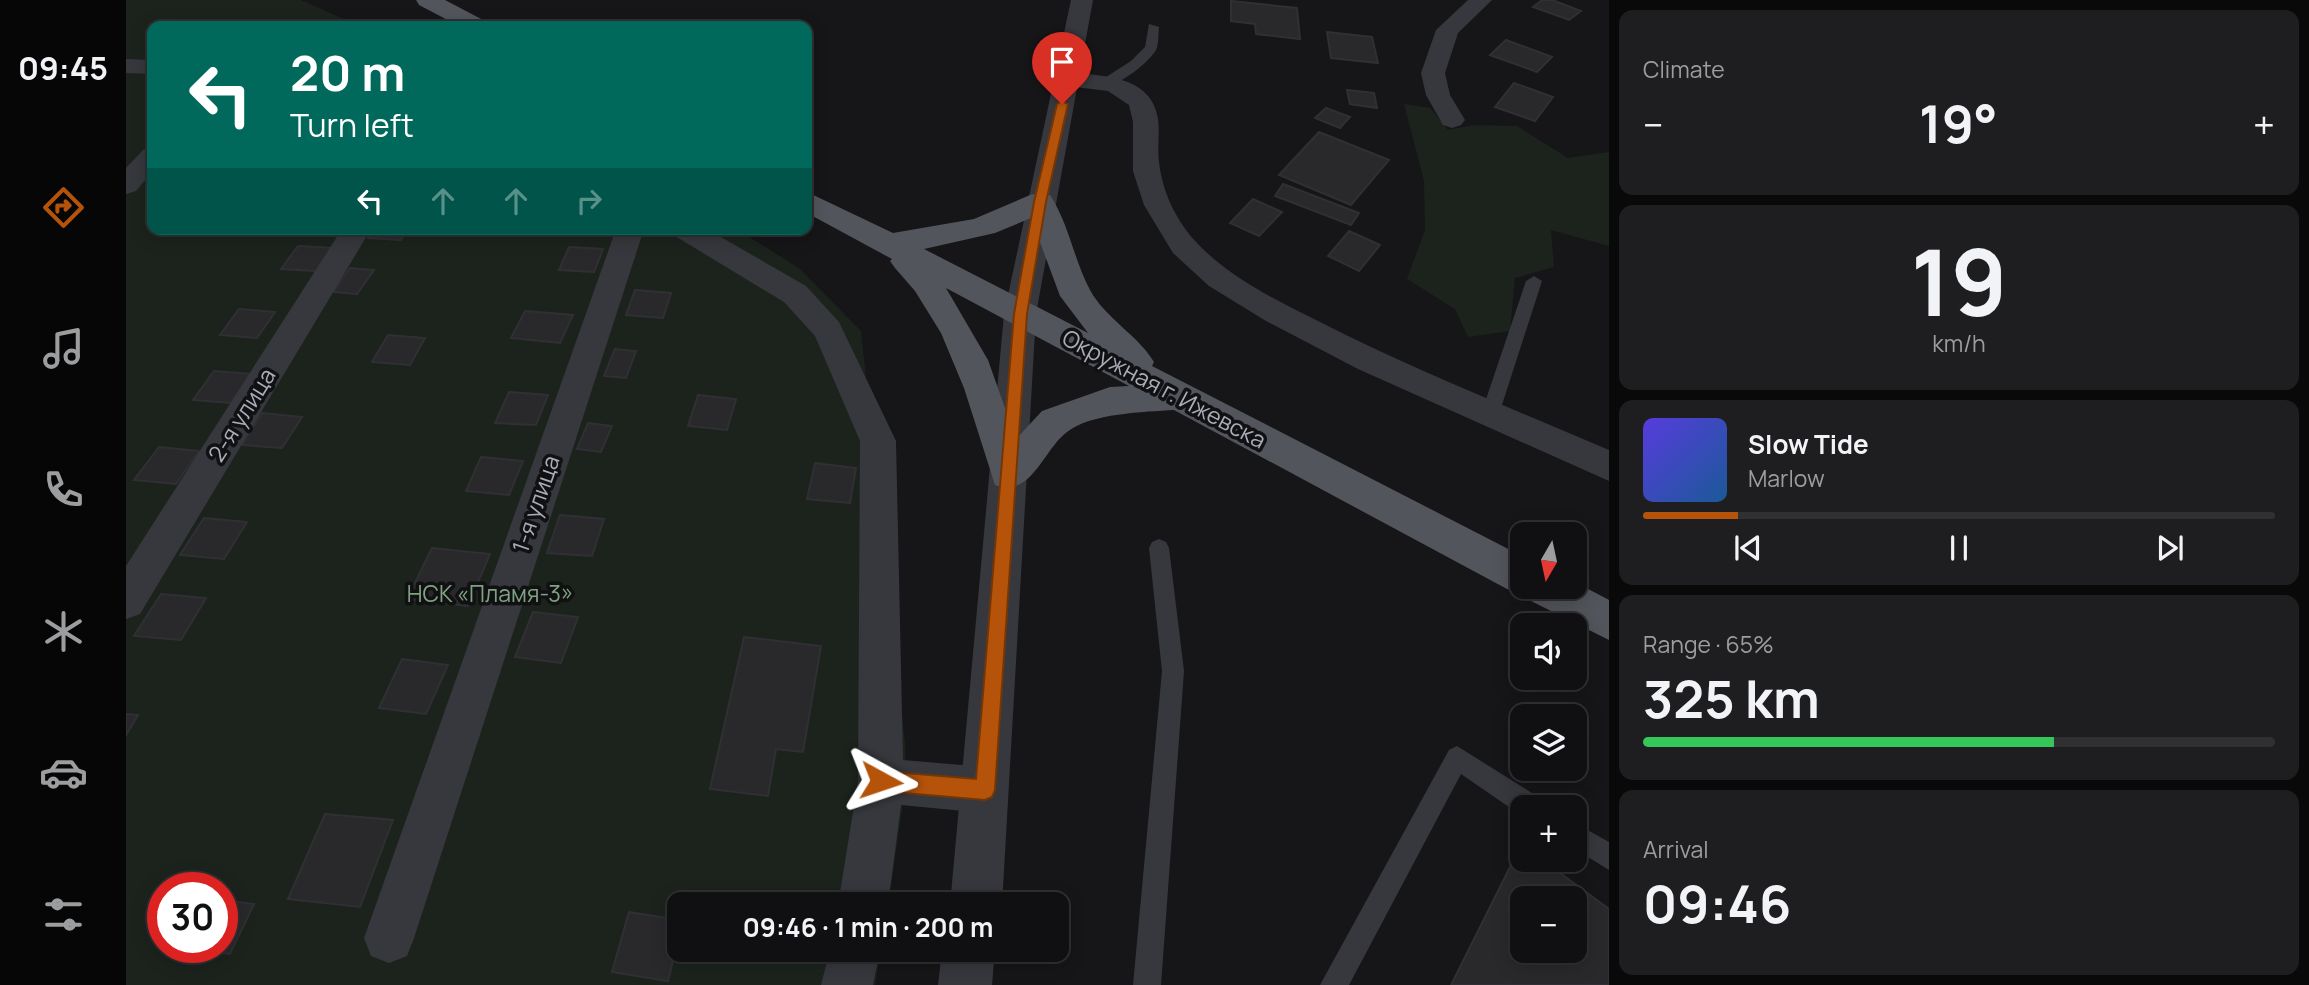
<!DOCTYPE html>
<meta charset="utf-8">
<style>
body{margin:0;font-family:Manrope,sans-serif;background:#1e1e20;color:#f1f3f6;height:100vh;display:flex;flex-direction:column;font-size:26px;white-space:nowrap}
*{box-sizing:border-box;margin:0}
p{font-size:23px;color:#9c9d9f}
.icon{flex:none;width:38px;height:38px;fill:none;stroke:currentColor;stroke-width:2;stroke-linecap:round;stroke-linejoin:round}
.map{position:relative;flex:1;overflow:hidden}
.details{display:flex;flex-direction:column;gap:10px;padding:10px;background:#09090a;width:700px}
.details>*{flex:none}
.top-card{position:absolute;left:21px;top:21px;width:665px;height:214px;border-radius:14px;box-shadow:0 4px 18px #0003,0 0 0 2px #303032;background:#00695c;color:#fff;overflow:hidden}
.needle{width:46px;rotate:189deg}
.fabs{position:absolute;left:1384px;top:522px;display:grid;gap:14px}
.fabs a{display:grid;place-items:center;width:77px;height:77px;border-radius:14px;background:#101012;box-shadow:0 4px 18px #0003,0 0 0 2px #303032;font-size:35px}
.speed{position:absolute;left:21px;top:872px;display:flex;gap:14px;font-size:35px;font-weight:700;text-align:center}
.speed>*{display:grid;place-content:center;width:91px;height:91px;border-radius:50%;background:#101012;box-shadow:0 4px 18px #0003,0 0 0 2px #303032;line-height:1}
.speed .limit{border:10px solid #d22;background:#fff;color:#111}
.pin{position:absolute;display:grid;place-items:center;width:60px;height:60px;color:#fff;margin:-72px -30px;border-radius:50% 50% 50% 0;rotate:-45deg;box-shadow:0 0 7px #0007}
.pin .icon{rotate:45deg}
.me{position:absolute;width:77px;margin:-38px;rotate:95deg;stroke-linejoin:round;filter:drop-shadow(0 0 5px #0008)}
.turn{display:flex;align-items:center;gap:24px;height:147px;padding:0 28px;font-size:32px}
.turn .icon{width:91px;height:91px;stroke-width:2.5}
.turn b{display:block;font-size:49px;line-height:60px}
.lanes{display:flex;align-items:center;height:66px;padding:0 28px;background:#0003;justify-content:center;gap:35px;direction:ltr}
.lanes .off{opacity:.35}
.big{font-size:52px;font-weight:700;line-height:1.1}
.details .widget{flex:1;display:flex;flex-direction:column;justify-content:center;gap:10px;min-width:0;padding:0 24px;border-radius:14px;background:#1e1e20}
.details .dial{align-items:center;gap:0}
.dial b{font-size:91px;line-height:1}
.song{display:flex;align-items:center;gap:21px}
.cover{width:84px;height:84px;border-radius:10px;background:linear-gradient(135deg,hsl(250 70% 55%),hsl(210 70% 35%))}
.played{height:7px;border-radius:4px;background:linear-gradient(90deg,#b45309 15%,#303032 15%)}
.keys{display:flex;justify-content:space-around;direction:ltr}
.heat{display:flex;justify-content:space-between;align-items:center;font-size:38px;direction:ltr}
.charge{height:10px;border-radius:5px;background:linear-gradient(90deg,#34c759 65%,#303032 0)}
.trip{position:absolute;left:541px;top:892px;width:402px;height:70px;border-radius:14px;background:#101012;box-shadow:0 4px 18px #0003,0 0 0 2px #303032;font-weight:700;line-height:70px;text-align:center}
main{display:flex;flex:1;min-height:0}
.tabs{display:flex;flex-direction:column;width:126px;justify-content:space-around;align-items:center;background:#060607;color:#9c9d9f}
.tabs .icon{width:49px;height:49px}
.tabs .active{color:#b45309}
.tabs b{font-size:32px;color:#f1f3f6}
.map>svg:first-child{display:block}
.green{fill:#1c231d;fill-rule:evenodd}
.building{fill:#29292c;stroke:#303034;stroke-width:2;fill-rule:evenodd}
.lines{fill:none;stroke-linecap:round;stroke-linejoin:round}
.service{fill:#37383d;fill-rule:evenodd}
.minor{fill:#37383d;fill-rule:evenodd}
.tertiary{fill:#37383d;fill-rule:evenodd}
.primary{fill:#53555c;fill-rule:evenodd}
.route{fill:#b45309;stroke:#753606;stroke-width:2}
.labels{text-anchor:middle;stroke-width:7;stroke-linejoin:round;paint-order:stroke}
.street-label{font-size:23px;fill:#a8adb8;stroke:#111113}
.park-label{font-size:23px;fill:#7fa381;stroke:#111113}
</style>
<main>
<nav class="tabs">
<b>09:45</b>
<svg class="icon active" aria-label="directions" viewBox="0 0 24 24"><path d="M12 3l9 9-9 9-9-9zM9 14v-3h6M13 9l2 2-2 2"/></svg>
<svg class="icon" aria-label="music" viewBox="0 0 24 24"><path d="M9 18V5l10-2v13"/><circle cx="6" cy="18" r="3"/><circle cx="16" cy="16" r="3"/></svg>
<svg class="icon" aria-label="phone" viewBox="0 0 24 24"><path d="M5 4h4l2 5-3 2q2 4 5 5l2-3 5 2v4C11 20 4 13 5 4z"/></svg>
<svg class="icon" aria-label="climate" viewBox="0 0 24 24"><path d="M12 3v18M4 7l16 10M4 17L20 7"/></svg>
<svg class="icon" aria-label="car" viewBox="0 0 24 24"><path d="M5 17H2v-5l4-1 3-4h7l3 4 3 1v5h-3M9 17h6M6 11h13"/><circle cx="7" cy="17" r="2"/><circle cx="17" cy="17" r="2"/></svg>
<svg class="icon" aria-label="filters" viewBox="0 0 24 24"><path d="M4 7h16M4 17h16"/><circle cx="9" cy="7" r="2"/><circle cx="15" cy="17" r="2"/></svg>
</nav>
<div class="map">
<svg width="1483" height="985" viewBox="0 0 1483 985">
<rect width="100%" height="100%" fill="#161618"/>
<path class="green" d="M0 0H175L233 26H26V229H610L673 268 735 331 779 743 780 783 762 905H553V950H755L749 985H0ZM37 887H96V947H37Z
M1278 104 1304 108 1322 130 1348 125 1391 126 1442 158 1483 152V246L1425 230 1428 267 1389 278 1384 331 1342 337 1329 309 1281 279 1299 230 1298 181Z"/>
<path class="building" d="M1416 0H1426L1455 11 1443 20 1407 7Z
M1105 1 1171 8 1174 39 1130 34 1129 24 1105 21Z
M1201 32 1246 37 1252 63 1205 58Z
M1380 40 1426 57 1411 72 1364 55Z
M1388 83 1427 97 1409 121 1369 107Z
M1221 90 1248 93 1251 108 1224 104Z
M1200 108 1224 117 1214 128 1189 118Z
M1193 132 1263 160 1225 205 1153 175Z
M1157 184 1233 213 1225 225 1149 196Z
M1127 199 1156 212 1133 236 1104 223Z
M248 229H282L275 240 242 238Z
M1223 231 1254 245 1233 271 1202 256Z
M172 246 206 248 190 271 155 269Z
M443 247 477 249 468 272 433 270Z
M224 268 248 270 231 294 207 292Z
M509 290 545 293 537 318 500 315Z
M113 309 149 312 131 338 94 335Z
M399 311 447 315 434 343 385 338Z
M262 335 299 338 284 365 246 362Z
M489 349 510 351 500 378 478 376Z
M88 371 126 374 105 403 67 400Z
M383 392 422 395 410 425 369 423Z
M572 395 610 399 601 430 562 426Z
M136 413 176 417 156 448 116 445Z
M462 423 486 426 475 452 451 449Z
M33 447 73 451 50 484 8 480Z
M355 457 397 461 383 495 340 491Z
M689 463 730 468 724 503 681 499Z
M434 515 478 519 466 556 421 553Z
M78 518 121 522 98 559 54 555Z
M306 548 364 554 342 606 281 599Z
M35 594 80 598 55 640 8 636Z
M407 612 452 617 435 663 389 657Z
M618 637 695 646 677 752 650 749 642 796 584 789Z
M276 659 322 665 300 714 253 708Z
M0 714 12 715 0 735Z
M199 814 267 820 234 907 162 899Z
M1395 845 1396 859H1415L1483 909V985H1325ZM1396 898H1449V950H1396Z
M96 900 128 904 104 954 44 947H96Z
M503 912 553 920V936L542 981 486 972Z"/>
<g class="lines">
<path class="service" d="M1023 24 1033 27C1032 34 1033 44 1030 50 1022 63 993 87 977 85V79L1005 61 1019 47Z
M1408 276 1416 281 1373 414 1370 419H1358L1355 414 1400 281Z
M1033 539 1040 542 1043 548 1058 671 1035 985H1007L1036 671 1023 548 1026 542Z
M1331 746 1414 798 1417 807H1396V816L1335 774 1223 985H1194L1323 750Z
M1449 823 1483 842V870L1449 849Z"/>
<path class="minor" d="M1342 0H1366L1332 33 1319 73 1324 95 1339 120 1335 125 1326 128 1317 125 1300 95 1295 73 1310 30Z
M0 59 26 60V74L0 73Z
M942 73C977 75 1026 76 1032 119 1034 134 1031 148 1033 162 1036 191 1050 221 1071 243 1105 279 1152 301 1196 323 1289 370 1387 409 1483 450V481L1232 369 1140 321 1083 286 1047 253 1018 205 1007 171V122L1003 105 982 91 933 85 930 80 933 75Z
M26 148V172L10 191 0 194V168L17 150Z
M216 229H245L14 614 0 619V566Z
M490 229H518L288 938 281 956 263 963 245 956 238 938Z
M545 229H581L680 286 713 322 770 441 777 760 859 767 875 774 882 790 875 806 859 813 775 805 762 905H712L732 781 734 441 689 336 658 302 549 236Z
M704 950H754L747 985H695Z"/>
<path class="tertiary" d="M945 0H967L910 314 876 905H824L878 314Z
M816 950H869L866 985H812Z"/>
<path class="primary" d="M290 0H319L359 21 363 26H333L293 5Z
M681 192 767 233 848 219 904 195 914 193 924 195C943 224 948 260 964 290 979 318 1014 337 1028 362L1026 366 1396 556V586H1449V582L1483 600V640L1401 599 1399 593 1381 589 1048 410C1018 412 965 413 941 432 916 451 906 498 869 485L838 388 815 333 789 291 769 268 764 261 766 259 681 213ZM905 218 934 296 962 333 798 249 869 233ZM820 288 1003 386 984 387 916 411 890 439 862 360Z"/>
</g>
<path class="route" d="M936 101 942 104 920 202 901 314 869 790 866 797 859 800 755 791 748 788 745 781 748 774 755 771 850 779 888 314 908 202 931 104Z"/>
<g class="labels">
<g class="street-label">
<text transform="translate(1038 389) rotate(28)" y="8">Окружная г. Ижевска</text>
<text transform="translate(116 415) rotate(-58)" y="8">2-я улица</text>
<text transform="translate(410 504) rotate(-71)" y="8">1-я улица</text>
</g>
<g class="park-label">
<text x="364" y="602">НСК «Пламя-3»</text>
</g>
</g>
</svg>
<div class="fabs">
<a><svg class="needle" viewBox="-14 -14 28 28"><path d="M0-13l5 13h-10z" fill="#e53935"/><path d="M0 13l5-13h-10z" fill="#9c9d9f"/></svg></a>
<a><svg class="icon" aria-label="sound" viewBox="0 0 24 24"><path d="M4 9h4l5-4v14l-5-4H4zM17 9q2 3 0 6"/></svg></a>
<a><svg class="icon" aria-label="layers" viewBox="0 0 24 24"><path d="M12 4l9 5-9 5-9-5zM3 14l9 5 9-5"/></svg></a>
<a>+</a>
<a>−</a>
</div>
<div class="speed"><div class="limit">30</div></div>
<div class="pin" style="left:936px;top:104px;background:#d93025"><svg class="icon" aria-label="arrive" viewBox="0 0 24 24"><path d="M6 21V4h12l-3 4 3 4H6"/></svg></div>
<svg class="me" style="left:755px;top:781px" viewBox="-20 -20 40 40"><path d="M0-17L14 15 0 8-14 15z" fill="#b45309" stroke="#fff" stroke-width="4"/></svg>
<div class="trip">09:46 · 1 min · 200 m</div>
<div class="top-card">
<div class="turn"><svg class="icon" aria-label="left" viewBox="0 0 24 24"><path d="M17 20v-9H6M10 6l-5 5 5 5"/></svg><div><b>20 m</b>Turn left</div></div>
<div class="lanes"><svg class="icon" aria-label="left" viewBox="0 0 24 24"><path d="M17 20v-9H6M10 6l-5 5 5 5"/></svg><svg class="icon off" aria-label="ahead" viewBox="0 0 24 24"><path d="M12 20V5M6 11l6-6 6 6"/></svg><svg class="icon off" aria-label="ahead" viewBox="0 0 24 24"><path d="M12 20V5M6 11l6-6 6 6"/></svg><svg class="icon off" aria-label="right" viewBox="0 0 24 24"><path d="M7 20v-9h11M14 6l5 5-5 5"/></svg></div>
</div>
</div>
<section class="details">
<div class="widget"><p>Climate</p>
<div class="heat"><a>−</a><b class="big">19°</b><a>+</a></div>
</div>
<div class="widget dial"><b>19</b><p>km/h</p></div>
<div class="widget">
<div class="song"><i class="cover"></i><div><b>Slow Tide</b><p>Marlow</p></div></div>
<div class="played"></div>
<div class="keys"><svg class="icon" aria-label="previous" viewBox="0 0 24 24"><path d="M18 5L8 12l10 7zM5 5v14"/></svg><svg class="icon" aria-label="pause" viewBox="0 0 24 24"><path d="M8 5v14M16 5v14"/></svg><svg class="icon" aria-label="next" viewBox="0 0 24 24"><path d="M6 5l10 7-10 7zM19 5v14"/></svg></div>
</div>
<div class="widget"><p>Range · 65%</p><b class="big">325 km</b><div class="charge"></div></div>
<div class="widget"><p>Arrival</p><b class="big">09:46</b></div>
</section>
</main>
